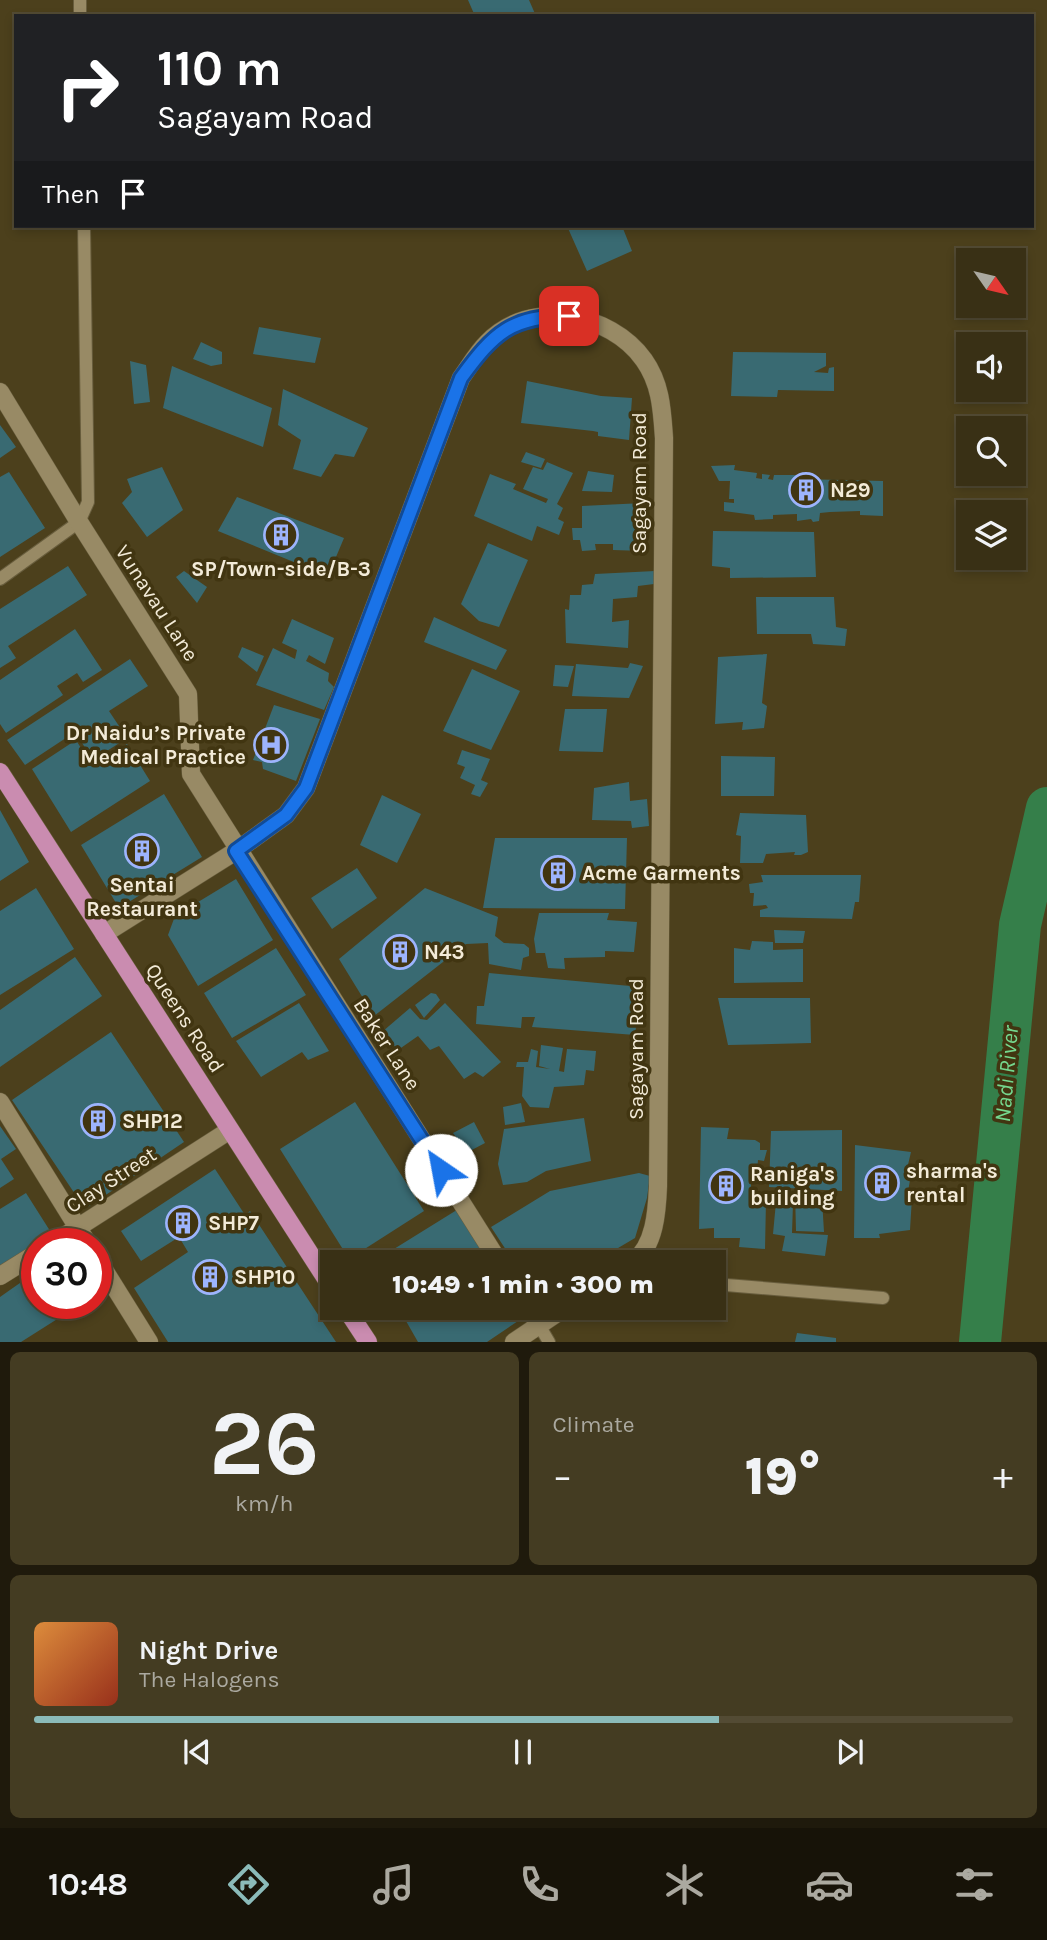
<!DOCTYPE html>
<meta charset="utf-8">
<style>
body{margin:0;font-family:Karla,sans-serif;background:#443c22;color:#f1f3f6;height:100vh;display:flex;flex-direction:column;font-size:26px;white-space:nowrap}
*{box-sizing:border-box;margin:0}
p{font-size:23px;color:#aba9a0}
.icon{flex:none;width:38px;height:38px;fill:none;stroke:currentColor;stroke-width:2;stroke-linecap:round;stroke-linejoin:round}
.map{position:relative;height:1342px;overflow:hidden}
.sheet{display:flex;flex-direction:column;gap:10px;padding:10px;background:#1f1a0c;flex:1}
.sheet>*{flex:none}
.banner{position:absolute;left:14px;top:14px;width:1020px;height:214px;border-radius:0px;box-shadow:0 4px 10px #0003,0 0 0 2px #534b34;background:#202124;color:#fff;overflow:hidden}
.needle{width:46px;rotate:124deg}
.buttons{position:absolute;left:956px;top:248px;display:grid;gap:14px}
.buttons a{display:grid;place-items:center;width:70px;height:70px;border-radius:0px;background:#393015;box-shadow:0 4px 10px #0003,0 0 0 2px #534b34;font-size:35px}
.speed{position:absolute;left:21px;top:1228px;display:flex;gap:14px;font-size:35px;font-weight:700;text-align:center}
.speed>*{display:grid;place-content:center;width:91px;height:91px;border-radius:50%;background:#393015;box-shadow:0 4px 10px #0003,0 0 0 2px #534b34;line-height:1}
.speed .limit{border:10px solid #d22;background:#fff;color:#111}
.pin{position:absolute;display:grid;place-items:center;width:60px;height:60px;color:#fff;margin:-30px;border-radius:14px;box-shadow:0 4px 10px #0006}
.me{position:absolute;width:77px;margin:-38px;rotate:327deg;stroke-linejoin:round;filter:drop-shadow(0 0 5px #0008)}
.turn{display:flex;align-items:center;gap:24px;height:147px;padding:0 28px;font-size:32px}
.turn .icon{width:91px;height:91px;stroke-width:2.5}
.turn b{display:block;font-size:49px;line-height:60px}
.then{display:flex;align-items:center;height:66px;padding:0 28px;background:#0003;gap:14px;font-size:26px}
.big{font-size:52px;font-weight:800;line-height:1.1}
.sheet .card{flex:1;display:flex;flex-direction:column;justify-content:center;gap:10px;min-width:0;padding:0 24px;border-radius:10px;background:#443c22}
.sheet .dial{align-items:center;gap:0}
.dial b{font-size:91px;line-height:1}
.song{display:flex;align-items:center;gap:21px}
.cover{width:84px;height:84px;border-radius:10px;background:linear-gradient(135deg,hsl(30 70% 55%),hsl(10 70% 35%))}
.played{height:7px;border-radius:4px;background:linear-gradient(90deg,#8bbbb9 70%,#534b34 70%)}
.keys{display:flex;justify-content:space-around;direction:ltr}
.heat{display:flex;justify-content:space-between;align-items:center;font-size:38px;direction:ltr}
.sheet .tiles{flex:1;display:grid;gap:10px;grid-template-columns:1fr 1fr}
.card:last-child{grid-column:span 2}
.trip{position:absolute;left:320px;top:1250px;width:406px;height:70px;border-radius:0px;background:#393015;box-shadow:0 4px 10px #0003,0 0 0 2px #534b34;font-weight:800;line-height:70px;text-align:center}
.dock{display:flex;height:112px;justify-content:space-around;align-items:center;background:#171308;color:#aba9a0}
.dock .icon{width:49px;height:49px}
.dock .current{color:#8bbbb9}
.dock b{font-size:32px;color:#f1f3f6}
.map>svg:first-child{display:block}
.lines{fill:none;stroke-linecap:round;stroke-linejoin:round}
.river{stroke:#357f4a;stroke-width:42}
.building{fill:#396a72}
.service-casing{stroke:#685d3d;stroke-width:14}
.minor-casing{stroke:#685d3d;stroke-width:19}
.tertiary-casing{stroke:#685d3d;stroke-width:19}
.primary-casing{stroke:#685d3d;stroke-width:19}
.service{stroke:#988a65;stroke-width:12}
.minor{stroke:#988a65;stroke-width:18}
.tertiary{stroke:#988a65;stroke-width:18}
.primary{stroke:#ca8cb0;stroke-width:18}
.route-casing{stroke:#114b97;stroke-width:18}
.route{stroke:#1a73e8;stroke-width:12}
.labels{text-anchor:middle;stroke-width:7;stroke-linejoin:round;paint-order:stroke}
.street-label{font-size:21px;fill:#f3ebd8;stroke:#413511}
.poi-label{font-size:21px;font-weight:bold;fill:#f3ebd8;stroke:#413511;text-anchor:start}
.water-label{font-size:23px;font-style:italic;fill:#75d88e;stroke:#413511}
</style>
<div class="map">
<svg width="1047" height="1342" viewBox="0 0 1047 1342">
<rect width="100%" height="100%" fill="#4c401c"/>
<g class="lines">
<path class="river" d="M980 1342 1020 925 1047 808"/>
</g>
<path class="building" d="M468 0H529L536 16H475Z
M567 226H622L632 251 587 271Z
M259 327 321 338 315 363 253 354Z
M201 342 222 352V364L211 366 193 359Z
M733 352 826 353V366L814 372 828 373 829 368 834 367V391L778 390 777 397 731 396Z
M130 361 146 365 150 402 134 404Z
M172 366 272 408 263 447 163 408Z
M527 381 601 396 632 398 629 440 598 436V432L593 431 521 423Z
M283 389 368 428 354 457 335 454 321 477 293 469 301 440 278 425Z
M0 425 16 447 0 458Z
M526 452 545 459 541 468 521 462Z
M547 462 573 473 557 504 563 508 558 519 564 522 559 535 537 526 532 541 474 516 490 474 516 484 513 489 546 503 548 499 523 489 533 467 543 470Z
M735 465 734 470 757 473 756 478 762 479V474L770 475 768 479 773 480 774 475H799L798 479 883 481V516L860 515V511L830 512 820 513 819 521 813 522 811 519 797 521V514L773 515V519L755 520 754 515 724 511V502L734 503V499H729L730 481H719L711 466Z
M162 467 183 510 147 537 122 503 132 492 127 479Z
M588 471 614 475 612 492 582 491Z
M9 472 45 528 0 557V477Z
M237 497 344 538 328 576 218 531Z
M643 503 644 551 613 550V544H595L596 550 582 551 580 540H573L572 528H582V506Z
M713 531 814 532 816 577 730 578V568L712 566Z
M488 543 528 560 499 627 479 621 461 604Z
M68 566 87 595 8 646 16 658 0 668V609Z
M184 571 207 587 197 603 176 577Z
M655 571 654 584 638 586 637 597 613 599 612 622 629 620 628 648 566 643 565 609 569 610 570 595H581L582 585 593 584 595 574Z
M756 597H834L836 627 847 629 845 646 813 644 811 634H757Z
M434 617 507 650 496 670 424 642Z
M292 619 334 638 325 664 309 655 306 661 329 673 328 681 334 687 324 710 256 685 273 648 295 659 297 650 282 643Z
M75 629 102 670 83 682 77 673 57 686 63 695 6 733 0 724V680Z
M242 647 264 656 257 672 238 657Z
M767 654 762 703 767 706 764 728 742 730 743 722 715 724 718 657Z
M130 659 148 686 109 711 127 738 93 760 75 732 25 765 7 740Z
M630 663 643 666 629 698 572 696 576 664 628 668Z
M555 665 574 666 568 687 553 686Z
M472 669 520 691 491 750 443 731Z
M274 705 320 719 296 781 263 769 262 762 253 760Z
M565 709H607L603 752 559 751Z
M76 740 92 766 127 744 150 781 71 832 32 769Z
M462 750 490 759 481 780 488 783 480 797 471 794 475 785 460 778 465 767 457 764Z
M721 756 775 757 774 796H721Z
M629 782 630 801 647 799 649 826 632 828 631 821 592 820 594 788Z
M164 794 202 857 119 908 81 845Z
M382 795 421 814 397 863 360 845Z
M0 810 29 862 0 881Z
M740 813 806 815 808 852 801 855H794L795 852 766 854 763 863H740L741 836 736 835Z
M495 838H627L625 909 483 908Z
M357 868 377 898 332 929 311 898Z
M761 875H861L859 902H855L852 919 760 917V910L768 908 766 905 753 906 754 893H750L749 884 763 882Z
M236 879 273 940 198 986 168 935 175 916Z
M36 888 74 949 0 995V911Z
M425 888 498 917 495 936 504 943 524 944 529 948V956L523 958 521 970 489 964 488 943 466 944 374 1016 339 959Z
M539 913H609L607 920 637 922 634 952 605 951V957L564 958 565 969 548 968 545 953H536L534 939Z
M774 930 805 931 803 943H775Z
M752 941 773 942V950L803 949V982L734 983V948L750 950Z
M276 948 306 995 232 1038 204 993Z
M75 957 102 996 0 1067V1010Z
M489 973 641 987 635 1035 532 1027 535 1017H522L521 1028 476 1024 477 1006H484Z
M431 993 436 994 440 1000 424 1018 415 1005Z
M718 998H810L811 1043 728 1045Z
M299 1003 329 1051 308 1060 302 1052 261 1077 236 1041Z
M445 1003 501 1062 483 1077 475 1072 464 1079 439 1046 430 1050 418 1036 398 1050 382 1032 410 1008 420 1019 427 1020Z
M111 1032 184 1142 85 1209 12 1100Z
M541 1045 563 1048 559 1071 564 1072 567 1049 596 1051 594 1071 586 1070 584 1085 554 1087 549 1108 530 1107 522 1096 524 1067H516L517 1062H528L531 1049 538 1051 536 1067 550 1069 539 1066Z
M355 1102 424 1211 349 1259 280 1149Z
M521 1103 525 1122 505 1125 503 1107Z
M584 1118 591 1161 546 1171 527 1182 503 1185 498 1164 504 1129Z
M474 1122 485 1143 468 1152 453 1133Z
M0 1126 16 1149 1 1159 14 1179 0 1188Z
M701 1127 729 1128 727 1139 755 1140 760 1143V1150H767L764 1161 758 1160 757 1172H751V1199L766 1201 765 1249 739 1247 740 1238H714V1228L699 1229Z
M842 1130V1191L769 1187 771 1131Z
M855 1145 911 1152 907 1169H912L907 1197H912L910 1230 879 1234 880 1238H854Z
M215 1169 245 1215 250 1211 336 1342H168L134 1288 188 1252 179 1237 141 1261 121 1231Z
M639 1173 650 1176 647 1198 635 1238 613 1251 603 1262H514L491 1227 550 1191Z
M795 1192 826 1197 822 1199 824 1232 796 1231Z
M26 1193 52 1234 0 1267V1209Z
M776 1202 793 1204 792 1233 828 1235 825 1256 782 1251 785 1236 773 1234Z
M460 1208 494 1262H373Z
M37 1271V1304H81L21 1342H0V1297Z
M96 1275 105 1288 96 1294Z
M398 1307H523L527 1315 487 1342H418Z
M797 1333 836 1338V1342H795Z"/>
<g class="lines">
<g class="service-casing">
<path id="service" d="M80 0V16
M0 579 79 522 88 502 84 226
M714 1284 883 1298
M539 1325 549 1342"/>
</g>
<g class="minor-casing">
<path id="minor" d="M0 392 79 522 188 694 191 774 499 1262
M0 1102 88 1244
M96 1257 149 1342
M528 1307 539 1325"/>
</g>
<g class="tertiary-casing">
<path id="tertiary" d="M104 934 236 851 286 815 306 788 461 378C469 367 477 353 487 343 530 298 610 312 644 360 661 384 662 410 664 438L658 1186C657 1211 655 1246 633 1262
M52 1244 230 1130
M0 1276 37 1253
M514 1342 566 1307"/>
</g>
<g class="primary-casing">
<path id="primary" d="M0 772 332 1288
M345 1307 368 1342"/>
</g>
<use href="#service" class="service"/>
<use href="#minor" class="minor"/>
<use href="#tertiary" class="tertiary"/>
<use href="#primary" class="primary"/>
</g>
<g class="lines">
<g class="route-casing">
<path id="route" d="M441 1170 236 851 286 815 306 788 461 378C494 333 511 316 569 316"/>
</g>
<use href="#route" class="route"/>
</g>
<defs>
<g id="building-ring" transform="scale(1.75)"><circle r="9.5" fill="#413511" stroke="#9db4fd" stroke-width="1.5"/><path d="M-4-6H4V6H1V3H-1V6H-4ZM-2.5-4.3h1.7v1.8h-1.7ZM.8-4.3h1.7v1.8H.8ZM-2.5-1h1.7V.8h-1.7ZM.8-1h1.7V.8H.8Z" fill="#9db4fd"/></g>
<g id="hospital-ring" transform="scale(1.75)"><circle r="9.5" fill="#413511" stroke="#9db4fd" stroke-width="1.5"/><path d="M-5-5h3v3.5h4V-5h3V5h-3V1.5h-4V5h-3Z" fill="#9db4fd"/></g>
</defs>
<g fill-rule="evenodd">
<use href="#building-ring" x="806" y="490"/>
<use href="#building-ring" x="281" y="535"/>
<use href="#hospital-ring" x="271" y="745"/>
<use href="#building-ring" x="142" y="851"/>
<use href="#building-ring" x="558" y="873"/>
<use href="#building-ring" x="400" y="952"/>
<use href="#building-ring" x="98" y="1121"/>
<use href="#building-ring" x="882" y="1183"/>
<use href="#building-ring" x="726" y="1186"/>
<use href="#building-ring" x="183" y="1223"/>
<use href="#building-ring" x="210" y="1277"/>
</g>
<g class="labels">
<g class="street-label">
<text transform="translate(639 483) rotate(-90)" y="7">Sagayam Road</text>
<text transform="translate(157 603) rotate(57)" y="7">Vunavau Lane</text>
<text transform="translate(185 1018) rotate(57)" y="7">Queens Road</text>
<text transform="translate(387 1044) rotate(57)" y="7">Baker Lane</text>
<text transform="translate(636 1049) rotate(-90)" y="7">Sagayam Road</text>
<text transform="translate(111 1180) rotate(-33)" y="7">Clay Street</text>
</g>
<g class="poi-label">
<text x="830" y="497">N29</text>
<text x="281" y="576" text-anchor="middle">SP/Town-side/B-3</text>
<text x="246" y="740" text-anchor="end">Dr Naidu’s Private<tspan x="246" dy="24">Medical Practice</tspan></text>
<text x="582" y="880">Acme Garments</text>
<text x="142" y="892" text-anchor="middle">Sentai<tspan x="142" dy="24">Restaurant</tspan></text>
<text x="424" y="959">N43</text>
<text x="122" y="1128">SHP12</text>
<text x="906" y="1178">sharma's<tspan x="906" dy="24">rental</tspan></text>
<text x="750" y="1181">Raniga's<tspan x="750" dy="24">building</tspan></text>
<text x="208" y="1230">SHP7</text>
<text x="234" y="1284">SHP10</text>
</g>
<g class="water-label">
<text transform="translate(1006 1074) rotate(-85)" y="8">Nadi River</text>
</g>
</g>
</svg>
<div class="buttons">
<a><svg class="needle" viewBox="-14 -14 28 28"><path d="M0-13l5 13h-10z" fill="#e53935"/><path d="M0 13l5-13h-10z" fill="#aba9a0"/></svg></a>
<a><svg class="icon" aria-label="sound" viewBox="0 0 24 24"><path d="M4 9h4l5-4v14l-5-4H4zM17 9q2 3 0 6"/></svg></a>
<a><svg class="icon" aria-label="search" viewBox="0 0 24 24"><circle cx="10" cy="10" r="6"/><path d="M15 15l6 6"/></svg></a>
<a><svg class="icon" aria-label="layers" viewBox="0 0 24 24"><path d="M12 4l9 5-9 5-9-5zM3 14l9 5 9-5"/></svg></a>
</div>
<div class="speed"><div class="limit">30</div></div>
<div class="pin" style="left:569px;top:316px;background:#d93025"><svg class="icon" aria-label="arrive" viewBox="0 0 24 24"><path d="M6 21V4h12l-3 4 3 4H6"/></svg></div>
<svg class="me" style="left:441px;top:1170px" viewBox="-20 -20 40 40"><circle r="19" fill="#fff"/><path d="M0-13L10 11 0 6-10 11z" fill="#1a73e8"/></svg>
<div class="trip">10:49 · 1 min · 300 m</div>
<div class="banner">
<div class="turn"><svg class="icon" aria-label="right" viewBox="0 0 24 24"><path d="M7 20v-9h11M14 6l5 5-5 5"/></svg><div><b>110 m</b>Sagayam Road</div></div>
<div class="then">Then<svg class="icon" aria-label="arrive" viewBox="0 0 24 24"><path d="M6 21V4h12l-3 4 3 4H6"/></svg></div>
</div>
</div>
<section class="sheet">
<div class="tiles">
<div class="card dial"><b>26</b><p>km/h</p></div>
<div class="card"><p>Climate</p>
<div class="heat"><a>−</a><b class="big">19°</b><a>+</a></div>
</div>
<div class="card">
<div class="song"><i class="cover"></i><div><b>Night Drive</b><p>The Halogens</p></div></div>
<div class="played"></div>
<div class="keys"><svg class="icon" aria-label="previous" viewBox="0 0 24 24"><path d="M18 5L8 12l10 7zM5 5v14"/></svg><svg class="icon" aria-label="pause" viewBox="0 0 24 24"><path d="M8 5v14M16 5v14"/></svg><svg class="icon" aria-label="next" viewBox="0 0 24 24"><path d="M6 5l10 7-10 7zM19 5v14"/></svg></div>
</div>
</div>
</section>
<nav class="dock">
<b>10:48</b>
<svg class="icon current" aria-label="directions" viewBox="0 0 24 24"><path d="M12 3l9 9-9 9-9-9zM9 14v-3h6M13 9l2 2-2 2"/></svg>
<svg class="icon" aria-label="music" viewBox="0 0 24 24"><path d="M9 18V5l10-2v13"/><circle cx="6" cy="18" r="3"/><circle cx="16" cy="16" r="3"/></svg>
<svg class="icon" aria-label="phone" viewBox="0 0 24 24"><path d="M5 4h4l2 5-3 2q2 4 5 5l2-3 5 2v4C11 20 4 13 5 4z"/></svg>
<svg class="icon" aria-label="climate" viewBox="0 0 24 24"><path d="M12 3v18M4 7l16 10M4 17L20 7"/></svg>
<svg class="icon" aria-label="car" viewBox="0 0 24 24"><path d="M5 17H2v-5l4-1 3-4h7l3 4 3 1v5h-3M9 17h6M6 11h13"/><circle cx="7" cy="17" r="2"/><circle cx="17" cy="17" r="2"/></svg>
<svg class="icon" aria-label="filters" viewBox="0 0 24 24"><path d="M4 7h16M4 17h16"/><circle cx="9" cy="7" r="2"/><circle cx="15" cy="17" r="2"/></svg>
</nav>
